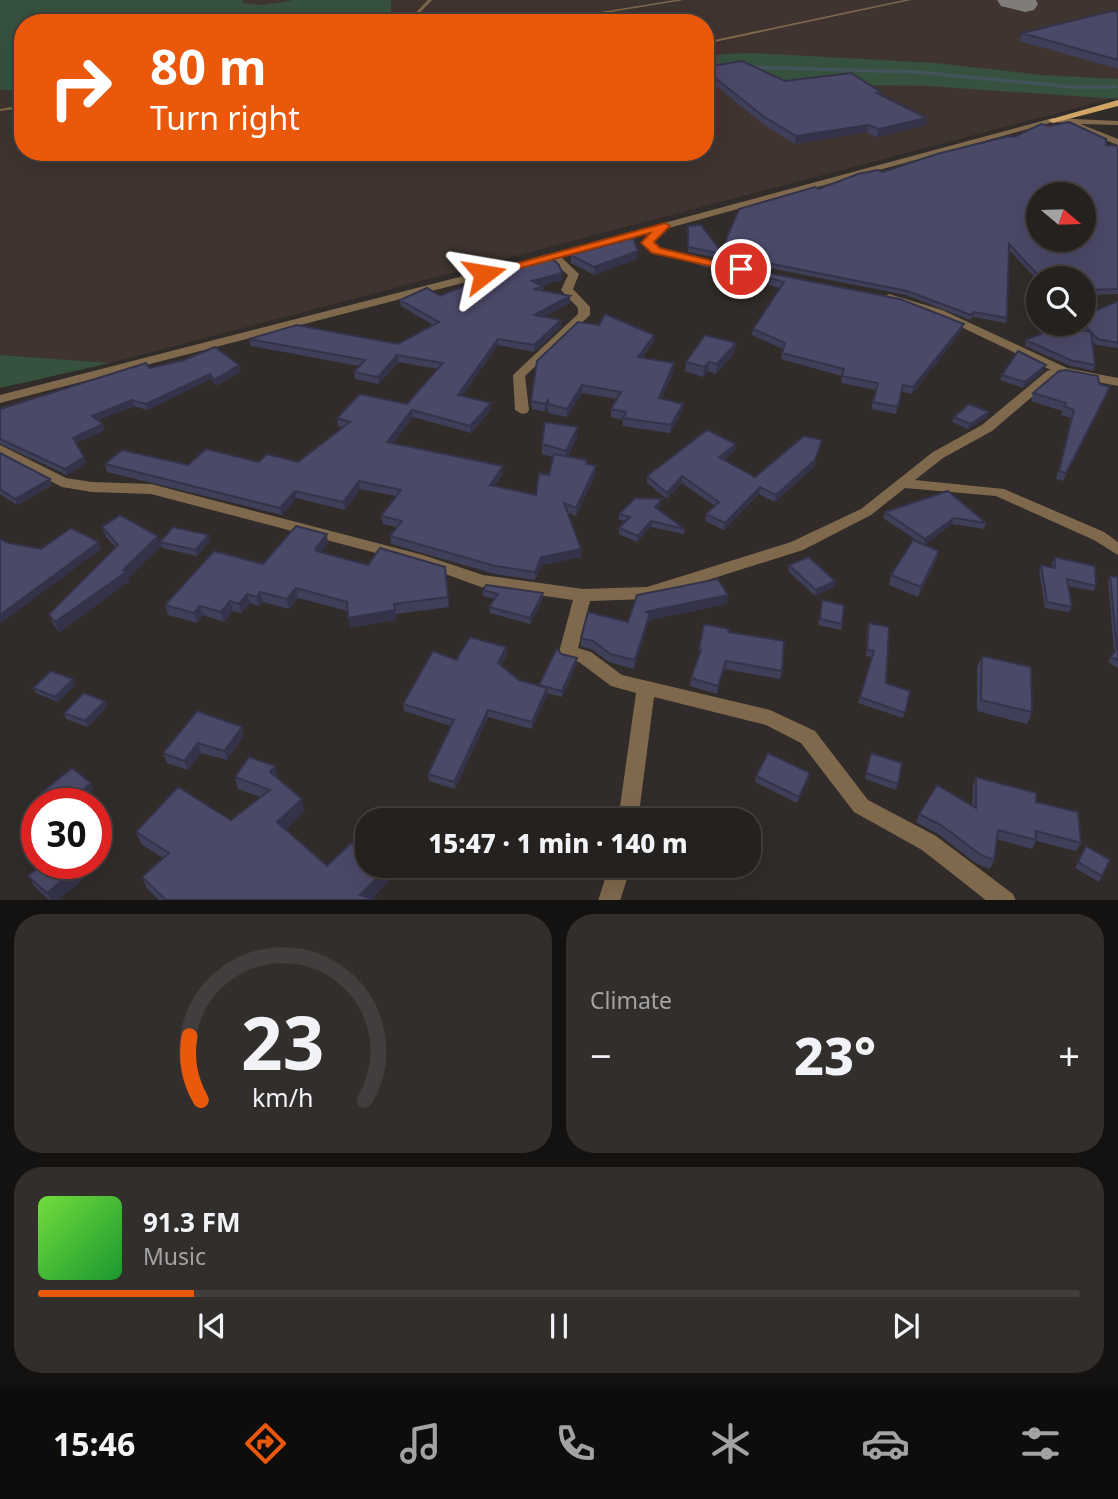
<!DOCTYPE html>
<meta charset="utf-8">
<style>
body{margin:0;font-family:"Noto Sans",sans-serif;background:#312e2c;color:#f1f3f6;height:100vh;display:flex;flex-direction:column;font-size:26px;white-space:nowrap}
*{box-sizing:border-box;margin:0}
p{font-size:23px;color:#a3a3a4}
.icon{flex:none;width:38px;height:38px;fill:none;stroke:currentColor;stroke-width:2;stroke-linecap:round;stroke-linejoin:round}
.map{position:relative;height:900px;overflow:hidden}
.panel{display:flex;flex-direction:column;gap:14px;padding:14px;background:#141211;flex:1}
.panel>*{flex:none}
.hud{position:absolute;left:14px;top:14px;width:700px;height:147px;border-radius:28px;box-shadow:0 7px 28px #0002,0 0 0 2px #423e3d;background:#ea580c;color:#fff;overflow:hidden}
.needle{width:46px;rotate:109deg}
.buttons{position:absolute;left:1026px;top:182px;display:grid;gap:14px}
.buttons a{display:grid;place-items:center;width:70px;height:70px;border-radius:50%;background:#25211f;box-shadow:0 7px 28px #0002,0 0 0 2px #423e3d;font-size:35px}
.speed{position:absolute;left:21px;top:788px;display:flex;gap:14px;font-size:35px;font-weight:700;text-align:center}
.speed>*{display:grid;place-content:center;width:91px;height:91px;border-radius:50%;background:#25211f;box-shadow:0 7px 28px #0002,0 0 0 2px #423e3d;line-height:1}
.speed .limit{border:10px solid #d22;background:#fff;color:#111}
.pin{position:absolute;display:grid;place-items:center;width:60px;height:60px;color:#fff;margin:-30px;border:4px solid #fff;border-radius:50%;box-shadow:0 2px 7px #0007}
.me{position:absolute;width:77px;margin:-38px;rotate:76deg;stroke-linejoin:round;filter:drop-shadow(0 0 5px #0008)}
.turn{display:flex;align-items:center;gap:24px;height:147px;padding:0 21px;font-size:32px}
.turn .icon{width:91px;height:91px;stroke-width:2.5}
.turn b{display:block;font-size:49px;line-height:60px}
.big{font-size:52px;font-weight:800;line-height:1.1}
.panel .widget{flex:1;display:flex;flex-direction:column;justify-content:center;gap:10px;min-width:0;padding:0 24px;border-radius:28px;background:#312e2c}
.panel .dial{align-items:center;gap:0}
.dial svg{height:182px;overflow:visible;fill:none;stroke:#423e3d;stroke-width:7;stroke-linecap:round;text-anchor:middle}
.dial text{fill:#f1f3f6;stroke:none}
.song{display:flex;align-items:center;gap:21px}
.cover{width:84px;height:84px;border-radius:10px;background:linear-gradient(135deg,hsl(100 70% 55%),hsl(130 70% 35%))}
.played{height:7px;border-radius:4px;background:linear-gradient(90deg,#ea580c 15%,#423e3d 15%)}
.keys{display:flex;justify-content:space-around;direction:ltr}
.heat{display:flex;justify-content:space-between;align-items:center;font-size:38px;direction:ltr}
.panel .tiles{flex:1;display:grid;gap:14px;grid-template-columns:1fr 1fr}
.widget:last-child{grid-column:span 2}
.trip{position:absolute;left:355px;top:808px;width:406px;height:70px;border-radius:28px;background:#25211f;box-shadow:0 7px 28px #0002,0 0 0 2px #423e3d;font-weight:800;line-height:70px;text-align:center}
.tabs{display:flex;height:112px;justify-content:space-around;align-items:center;background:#0f0d0c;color:#a3a3a4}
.tabs .icon{width:49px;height:49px}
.tabs .active{color:#ea580c}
.tabs b{font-size:32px;color:#f1f3f6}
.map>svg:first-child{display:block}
.built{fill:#3f342f;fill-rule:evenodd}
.green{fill:#37513f}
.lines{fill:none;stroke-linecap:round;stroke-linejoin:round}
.stream{stroke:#44545c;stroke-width:3.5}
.taxiway{fill:#807c79;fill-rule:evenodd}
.lane{fill:#7f694d;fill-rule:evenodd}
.street{fill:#7f694d;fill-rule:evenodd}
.primary{fill:#d0a467;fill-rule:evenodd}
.wall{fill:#403f59}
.shaded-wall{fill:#343349}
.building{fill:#4b4968;stroke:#343349;stroke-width:2;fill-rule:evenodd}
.route{fill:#ea580c;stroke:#983908;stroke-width:2}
</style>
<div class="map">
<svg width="1118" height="901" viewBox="0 0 1118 901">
<rect width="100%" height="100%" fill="#312c29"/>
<path class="built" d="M0 0H1118V97L110 363 0 355ZM23 23H705V152H23Z"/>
<path class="green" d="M0 0H243L242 3 264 5 294 0H391V16L383 23H23V90H0Z
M751 53 935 63 1042 75 1118 79V99L928 86 752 83 705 89V55Z
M0 355 110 363 0 388Z"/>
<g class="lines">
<path class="stream" d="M748 67 916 72 1073 87H1116"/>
<path class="taxiway" d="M997 0H1036L1038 4 1034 10 1025 12 1001 6Z"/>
<path class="lane" d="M428 0H432L410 23H406Z
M675 0H684L544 23H533Z
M904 0H911L705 44V42Z
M23 105V108L0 111V109Z"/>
<path class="street" d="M1053 118 1118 121V125L1080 124 1118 139V145L1071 126 1070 123 1053 122 665 229V232L653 243 660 249 718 262V266L714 267 652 253 642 243 653 232 561 257 579 274 573 289 590 307V315L525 376 529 410 527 413 522 414 515 410 513 375 578 314V308L561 290 568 275 551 260 0 403V395L549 254Z
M889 294 942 310 1067 368 1118 378V386L1063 375 1055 377 992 431 943 458 915 480 1004 489 1104 532 1118 542V555L1094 540 996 496 905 488 871 515 803 550 647 599 590 601 578 648 591 652 622 675 770 710 815 731 868 800 936 836 1013 894 1016 901H987L922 850 854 812 801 743 766 725 654 697 638 821H618L636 693 611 686 579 662 562 657 559 652 573 600 481 587 418 564 151 494 92 492 62 487 0 455V445L66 478 92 482 151 484 423 555 483 575 583 589 647 587 791 542 861 509 933 452 982 425 1047 371 1051 370 934 314 885 299 883 297Z
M609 866H631L620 901H598Z"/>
<path class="primary" d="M1118 100V106L1053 123 1048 120Z"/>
</g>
<path class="wall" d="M1118 12V69L1019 41 1022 33Z
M705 67 785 81 881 94 927 118 925 125 877 137 867 132 795 144 763 124 705 77Z
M1014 137 1118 146V294L1083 295V278H1038V281L1009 250 1007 318 1006 323 973 317 970 320 906 295 688 252 687 230 721 251 819 189Z
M571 255 637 259 594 275 571 263Z
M698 259 964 324 962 330 912 394 901 391 896 414 871 409 876 390 841 383 842 376 781 359 783 349 752 335 753 329 780 288 698 265Z
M562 273V280L541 285 543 286V290L570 296V303L543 317 561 327 534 352 498 345 462 396 491 410 471 433 413 417 393 443 503 466V473L495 486 536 495 549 475 553 457 542 454V444L577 437 568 457 587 464 596 466V473L576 516 567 512 581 549V557L542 565 535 580 495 574 391 544 390 536 397 527 383 524 381 516 396 496 360 489 345 510 296 498 282 515 107 472 105 464 188 465 298 462 343 427 338 426 337 418 407 404 438 369 398 362 379 384 355 379 354 372 359 366 251 346 249 339 398 344 433 325 401 306 400 300 440 296 479 280V275Z
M1118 301V348L1096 345 1092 340 1095 365 1094 371 1068 365 1025 346 1026 340 1083 330 1077 324H1083Z
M654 335 653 343 642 358 674 371 661 399 683 404 682 412 670 433 623 426V420L611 417V409L617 399 582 393 567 417 548 413V409L545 412 532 409 531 401Z
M735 352 716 374 708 371 703 377 685 371 686 362Z
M239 365 241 371 216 386 211 379 147 410 134 406 98 420 105 430 76 443 84 457 86 463 67 475 0 444V409L149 368Z
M1044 370 1023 388 1000 380 1002 375Z
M1099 384 1107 395 1063 481 1056 479 1071 418 1061 415 1062 411 1031 401 1033 393Z
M989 412 987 417 968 429 952 422 954 417Z
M822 440 814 467 775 502 759 494 724 530 705 521 706 514 715 506 682 483 667 499 647 483V476L736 444 735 450 724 460 755 477Z
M0 453 52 485 17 505 0 494Z
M948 491 986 523 984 529 952 524 924 545 883 518 885 512Z
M661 505 657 509 685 529 684 534 651 527 637 542 619 534V528L625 521 619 520V514Z
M102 527 161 546 128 578 130 581 59 632 53 624 49 614 116 548 106 537Z
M209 535 210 541 197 556 162 548 160 542Z
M328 543 321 553 368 565 445 567 449 607 395 614 396 620 350 628 348 611 298 598 289 609 263 602 259 606 250 603 241 613 233 611 224 622 203 615 197 623 168 615 165 605 263 564Z
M1055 557 1096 586 1093 591 1068 586 1072 607 1069 612 1045 608 1039 570 1041 565 1053 567 1052 563Z
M936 561 918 597 889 585 891 575Z
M789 565 835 581 834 587 815 596 788 571Z
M1110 576 1118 577V668L1108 662 1114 652 1108 581Z
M483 590 543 598 530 624 490 613 489 607 495 599 483 596Z
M822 600 842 624 841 630 818 625Z
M727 604 649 620 634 669 609 662 593 650 581 646V638L628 622Z
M869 623 886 683 910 691 903 718 858 703 872 657 866 656 867 628Z
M728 632 782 671 780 679 724 669 717 694 690 686 691 678 699 657V649Z
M506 647 507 654 501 666 519 680 539 686 561 654 577 664 562 697 547 693 532 729 488 717 455 789 429 781 428 774 451 726 404 711 403 704 456 660Z
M982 656 1032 712 1027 724 977 711V667Z
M75 685 58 702 36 693 33 688Z
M107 707 88 727 66 719 64 713Z
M197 711 244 736 227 760 201 753 188 770 167 763 163 753Z
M871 753 898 784 896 790 865 779Z
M275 766 278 779 305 811 285 830 327 866H400V870L371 899 376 900H159L147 889 142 877 163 858 141 844 136 832 231 820 260 797 238 789 235 777Z
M756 776 809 778 797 803 755 782Z
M976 777 1036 802 1081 843 1076 851 1036 841 1032 849 997 839 994 860 990 869 977 864 938 834 916 822 919 814 972 806 973 785Z
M94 789 77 803H53L44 799 41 793Z
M1086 846 1102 876 1099 882 1075 868Z
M101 864 58 900H49L35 887 28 876Z"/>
<path class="shaded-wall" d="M927 118 925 125 877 137 879 129Z
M868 125 867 132 795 144 796 136Z
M638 251 637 259 594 275V267Z
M562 273V280L532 288V281Z
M570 296V303L534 322V315Z
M561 320V327L534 352V345Z
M964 324 962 330 912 394 913 387Z
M654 335 653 343 637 365 638 357Z
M498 339V345L458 402V395Z
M736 343 735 352 716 374 717 364Z
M397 355 398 362 379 384 378 377Z
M709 362 708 371 703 377 704 367Z
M674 363V371L658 406 659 398Z
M239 365 241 371 216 386 214 380Z
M1046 365 1044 370 1023 388 1025 382Z
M210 374 211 379 147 410 146 404Z
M582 385V393L567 417V409Z
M1110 387 1107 395 1063 481 1066 473Z
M132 400 134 406 94 422 92 416Z
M548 400V409L545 412V404Z
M491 403V410L471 433 470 426Z
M683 404 682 412 670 433 671 425Z
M412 410 413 417 388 450 387 442Z
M989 412 987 417 968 429 970 424Z
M103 424 105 430 75 444 73 438Z
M578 427 577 437 566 460V451Z
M822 440 814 467 775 502 776 495Z
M736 444 735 450 719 464V457Z
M84 457 86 463 67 475 65 469Z
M503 466V473L490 492V485Z
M596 466V473L576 516V508Z
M682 476V483L667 499V493Z
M50 479 52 485 17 505 15 499Z
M359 481 360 489 345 510 343 502Z
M760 487 759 494 724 530 725 523Z
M295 491 296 498 282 515 280 508Z
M662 499 661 505 654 513 655 507Z
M954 518 952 524 924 545 925 539Z
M651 521V527L637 542 638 536Z
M327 534 328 543 317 558 315 549Z
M209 535 210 541 197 556 195 550Z
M158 536 161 546 128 578 130 581 59 632 55 622 123 570Z
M99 542 101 549 0 624V615Z
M581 549V557L542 565 535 580V572L541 557Z
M939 551 936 561 918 597 921 587Z
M835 581 834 587 815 596 816 590Z
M296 588 298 598 289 609 287 599Z
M260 592 263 602 259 606 257 597Z
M543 593V598L530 624V618Z
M247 594 250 603 241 613 239 604Z
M728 595 727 604 649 620 634 669 635 660 645 612Z
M230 601 233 611 224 622 221 612Z
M200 606 203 615 197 623 194 613Z
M395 610 396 620 350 628 348 618Z
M506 647 507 654 498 670V663Z
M577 658V664L562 697V691Z
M726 661 724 669 717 694 718 686Z
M73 679 75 685 58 702 55 697Z
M547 688V695L532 729V722Z
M105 701 107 707 88 727 85 721Z
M488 710V717L455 789 454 782Z
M242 727 244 736 227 760 224 751Z
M198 743 201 753 188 770 184 761Z
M275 766 278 778 274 785 270 772Z
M810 773 809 778 797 803 799 797Z
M91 783 94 789 77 803H67Z
M302 799 305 811 280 835 277 822Z
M96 854 101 864 58 900H51L47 893 83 863H96Z
M389 866H400V870L369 900 360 895Z"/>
<path class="building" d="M1112 11 1118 12V60L1022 33Z
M742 61 785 81 851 73 881 92 877 93 927 118 879 129 868 125 796 136 763 116 705 70V67Z
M1069 122 1106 139V145L1118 146V289L1083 290V278H1041L1009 244 1007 318 974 312 971 315 907 291 688 247V226L701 225 721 251 739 209 815 187 819 189 858 174 878 170 883 172 937 154 1009 136 1014 137 1041 124 1049 126ZM1038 194H1083V240H1038Z
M633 238 638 251 594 267 571 255Z
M552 258 559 265 562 273 532 281 543 286 535 289 570 296 534 315 561 320 534 345 498 339 458 395 491 403 470 426 412 410 387 442 503 466 490 485 536 495 539 473 549 475 554 454 587 460 586 464 596 466 576 508 564 503 581 549 541 557 535 572 495 566 390 536 402 521 381 516 401 490 359 481 343 502 295 491 280 508 105 464 122 450 188 465 206 449 259 462 267 454 298 462 350 422 337 418 360 394 407 404 443 363 397 355 378 377 354 372 365 360 249 339 297 325 398 344 439 322 400 300 427 288 440 296 481 279 479 275Z
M698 259 900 299 964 324 913 387 903 385 898 407 873 402 878 383 842 376 844 369 782 353 785 343 753 329 784 282Z
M1118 301V343L1098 339 1091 332 1095 365 1070 360 1026 340 1061 326 1091 332 1083 324V316Z
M605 314 654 335 638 357 674 363 659 398 683 404 671 425 623 418 626 412 611 409 621 392 582 385 567 409 548 404V400L545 404 531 401 537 361 578 322 599 325Z
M705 335 736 343 717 364 709 362 704 367 686 362Z
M215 347 239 365 214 380 210 374 146 404 132 400 92 416 103 424 73 438 84 457 65 469 0 439V409L146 363 149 368 184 360Z
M1018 351 1046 365 1025 382 1002 375Z
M1066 370 1098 376 1099 384 1110 387 1066 473 1059 471 1074 410 1064 406 1066 403 1033 393 1059 371Z
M969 404 989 412 970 424 954 417Z
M545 422 578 427 566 451 542 444Z
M707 430 736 444 719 457 755 477 804 436 822 440 815 460 776 495 760 487 725 523 706 514 719 502 682 476 667 493 647 476Z
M0 453 50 479 15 499 0 489Z
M948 491 986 523 954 518 925 539 885 512Z
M635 498 662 499 655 507 685 529 651 521 638 536 619 528 630 517 619 514Z
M120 515 158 536 123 570 126 572 55 622 49 614 118 545 102 527Z
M296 526 327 534 315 549 317 551 368 565 380 548 445 567 448 597 394 604 395 610 348 618 347 602 296 588 287 599 260 592 257 597 247 594 239 604 230 601 221 612 200 606 194 613 165 605 214 551 263 564Z
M173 527 209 535 195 550 160 542Z
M71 528 99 542 0 615V539L9 543 41 549Z
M913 540 939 551 921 587 891 575Z
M809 557 835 581 816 590 789 565Z
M1055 557 1095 566 1096 586 1067 579 1072 607 1047 602 1041 565 1055 568Z
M1110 576 1118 577V660L1111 657 1117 648Z
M718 579 728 595 645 612 650 613 635 660 610 654 593 641 581 638 588 612 628 622 637 595Z
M486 585 543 593 530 618 489 607 498 594 483 590Z
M822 600 844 605 842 624 820 619Z
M869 623 889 627 886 683 910 691 905 713 860 697 874 651 867 650Z
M704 624 729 629 728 632 784 641 782 671 726 661 718 686 691 678 701 650 699 649Z
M470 637 506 647 498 663 519 680 547 688 532 722 488 710 454 782 428 774 454 720 403 704 433 651 456 660Z
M557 648 561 654 577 658 562 691 539 685Z
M982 656 1031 667 1032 712 981 700Z
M51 671 73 679 55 697 33 688Z
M84 693 105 701 85 721 64 713Z
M197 711 242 727 224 751 198 743 184 761 163 753Z
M768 753 810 773 799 797 756 776Z
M871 753 902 763 898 784 866 773Z
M249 757 275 766 270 772 302 799 277 822 327 866 351 843 362 852 368 846V866H389L360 895 376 900H166L142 877 169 853 136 832 178 787 231 820 270 790 235 777Z
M72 768 91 783 67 803H62L41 793Z
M976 777 1036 793V802L1078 812 1081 843 1036 831V840L998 830 994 860 981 855 941 825 919 814 937 785 976 808Z
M1086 846 1110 860 1102 876 1078 862Z
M44 863H83L47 893 28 876Z"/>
<path class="route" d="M665 223 670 226 654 242 660 248 747 269 741 273 652 253 641 243 650 233 484 278 478 274Z"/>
</svg>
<div class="buttons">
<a><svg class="needle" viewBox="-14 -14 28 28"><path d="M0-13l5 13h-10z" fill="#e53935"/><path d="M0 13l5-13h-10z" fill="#a3a3a4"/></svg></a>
<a><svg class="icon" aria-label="search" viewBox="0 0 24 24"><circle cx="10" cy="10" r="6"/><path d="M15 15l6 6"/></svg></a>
</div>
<div class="speed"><div class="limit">30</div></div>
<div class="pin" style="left:741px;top:269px;background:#d93025"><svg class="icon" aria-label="arrive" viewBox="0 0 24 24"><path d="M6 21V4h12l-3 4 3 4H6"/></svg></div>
<svg class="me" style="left:484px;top:274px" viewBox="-20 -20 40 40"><path d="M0-17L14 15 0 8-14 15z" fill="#ea580c" stroke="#fff" stroke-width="4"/></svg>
<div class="trip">15:47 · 1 min · 140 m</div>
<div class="hud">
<div class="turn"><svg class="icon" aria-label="right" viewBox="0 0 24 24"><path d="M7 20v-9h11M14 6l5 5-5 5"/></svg><div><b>80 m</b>Turn right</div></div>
</div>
</div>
<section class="panel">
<div class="tiles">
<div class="widget dial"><svg viewBox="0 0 100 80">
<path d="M14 69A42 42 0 1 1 86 69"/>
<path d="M14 69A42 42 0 0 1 9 41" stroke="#ea580c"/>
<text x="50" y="56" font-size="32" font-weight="700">23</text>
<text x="50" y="72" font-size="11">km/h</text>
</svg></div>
<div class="widget"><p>Climate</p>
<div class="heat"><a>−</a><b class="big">23°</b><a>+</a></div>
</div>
<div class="widget">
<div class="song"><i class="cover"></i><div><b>91.3 FM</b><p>Music</p></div></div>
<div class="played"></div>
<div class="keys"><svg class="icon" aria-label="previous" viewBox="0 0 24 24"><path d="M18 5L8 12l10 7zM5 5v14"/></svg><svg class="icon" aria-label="pause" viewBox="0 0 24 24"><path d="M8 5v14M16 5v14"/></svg><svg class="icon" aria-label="next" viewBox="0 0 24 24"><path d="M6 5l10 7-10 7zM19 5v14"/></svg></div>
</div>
</div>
</section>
<nav class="tabs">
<b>15:46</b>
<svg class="icon active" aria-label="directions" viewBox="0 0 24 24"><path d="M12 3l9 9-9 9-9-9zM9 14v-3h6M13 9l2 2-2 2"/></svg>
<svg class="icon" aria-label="music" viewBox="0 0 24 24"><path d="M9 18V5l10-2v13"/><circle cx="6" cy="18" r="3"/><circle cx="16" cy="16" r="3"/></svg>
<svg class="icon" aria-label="phone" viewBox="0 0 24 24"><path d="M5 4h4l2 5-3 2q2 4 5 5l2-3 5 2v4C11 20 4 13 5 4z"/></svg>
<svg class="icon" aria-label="climate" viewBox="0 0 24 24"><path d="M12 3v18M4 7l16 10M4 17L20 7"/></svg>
<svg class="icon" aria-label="car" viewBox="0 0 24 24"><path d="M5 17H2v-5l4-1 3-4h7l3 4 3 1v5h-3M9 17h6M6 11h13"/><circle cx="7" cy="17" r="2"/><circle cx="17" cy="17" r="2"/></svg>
<svg class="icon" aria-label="filters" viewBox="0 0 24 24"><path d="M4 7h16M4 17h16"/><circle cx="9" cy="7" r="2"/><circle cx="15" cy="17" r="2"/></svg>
</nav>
